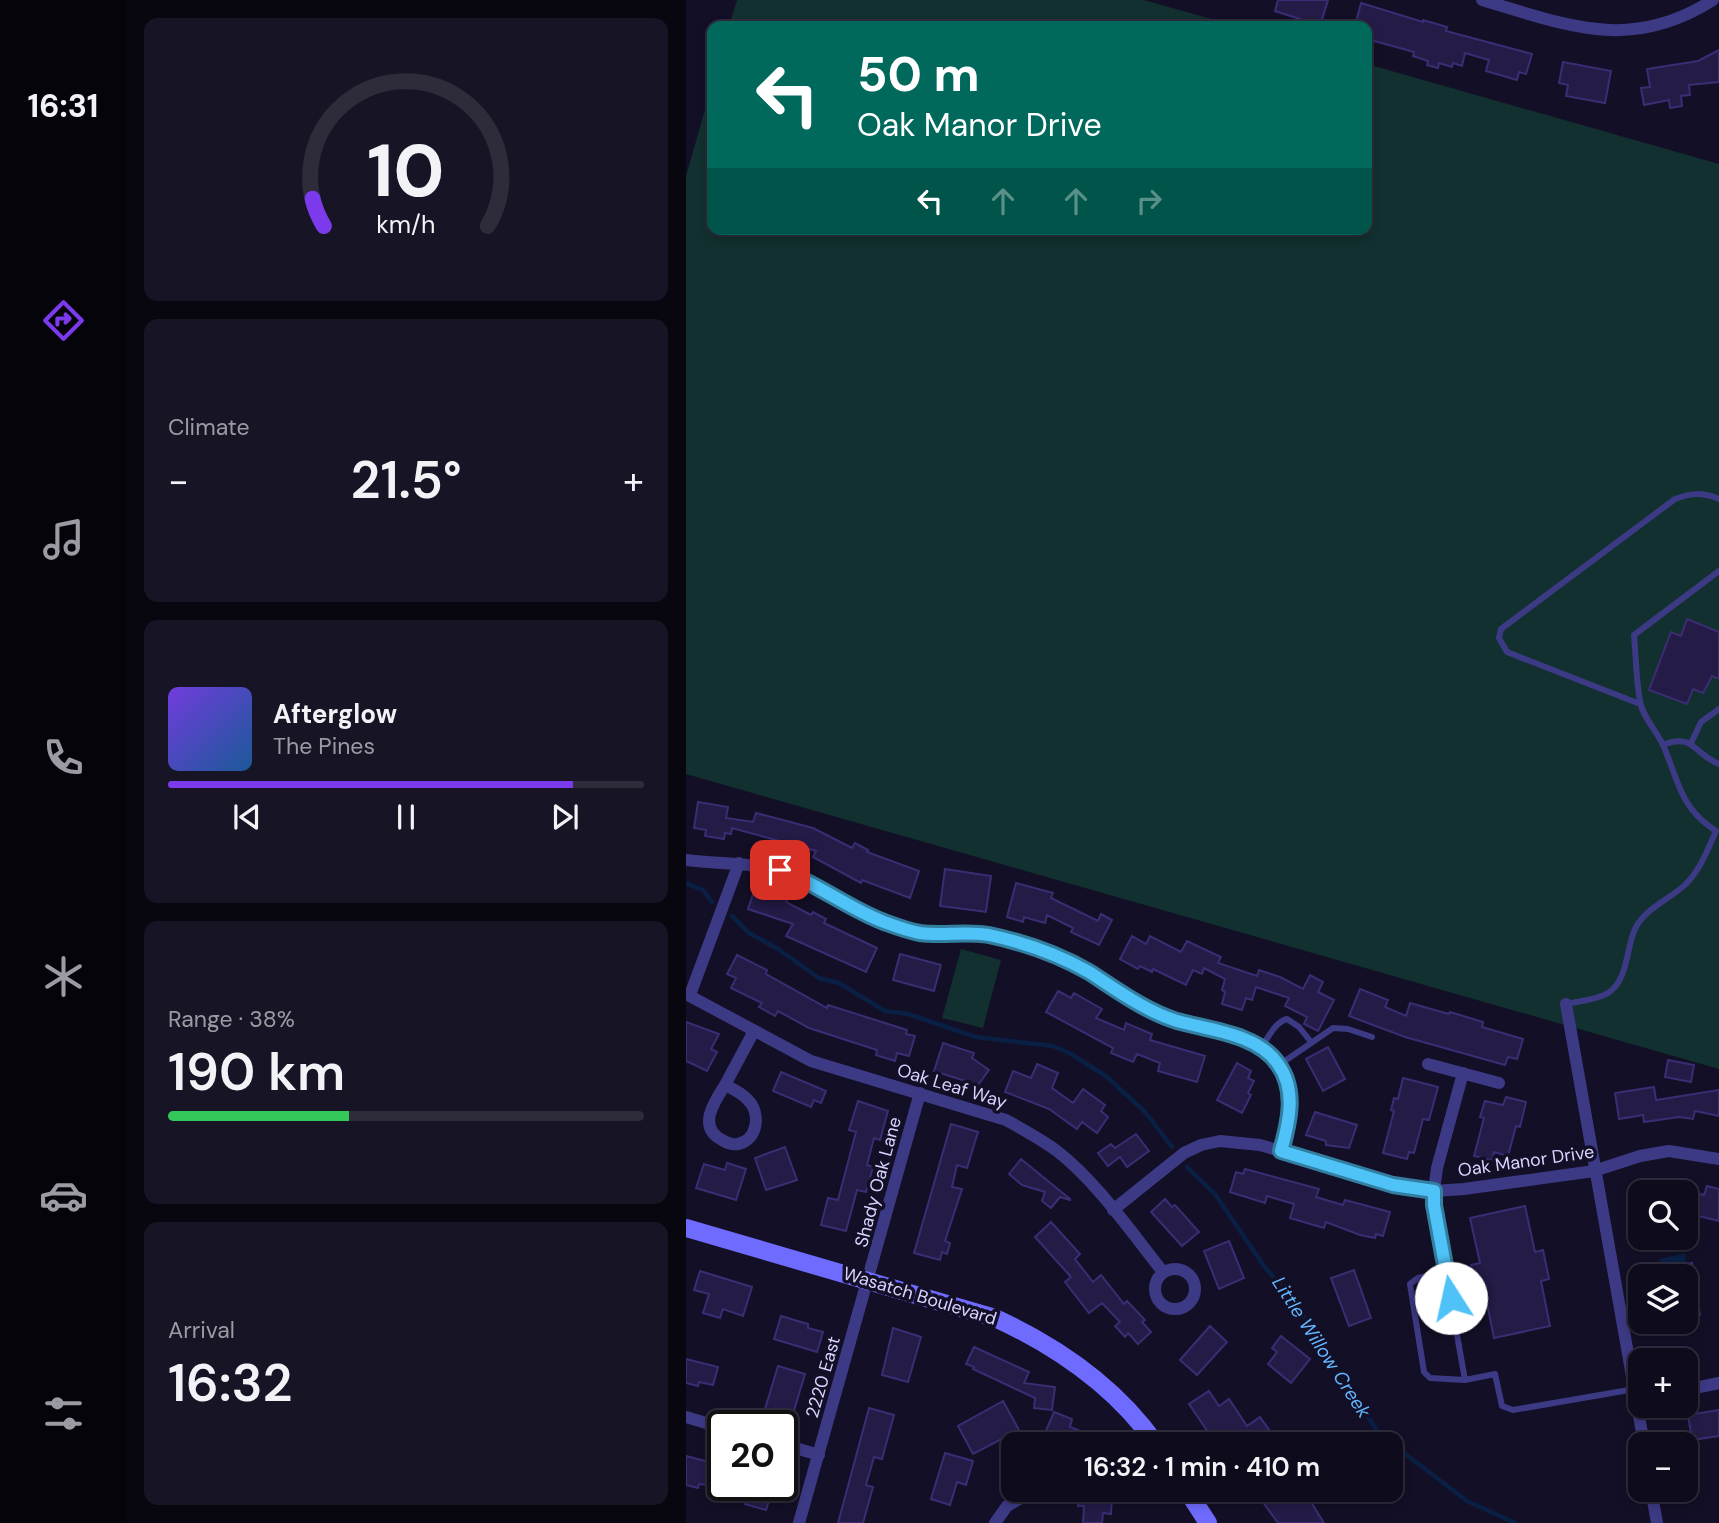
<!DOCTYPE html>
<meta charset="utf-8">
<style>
body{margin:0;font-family:"DM Sans",sans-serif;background:#171425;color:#f1f3f6;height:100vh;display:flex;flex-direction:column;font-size:26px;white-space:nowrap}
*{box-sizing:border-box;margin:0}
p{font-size:23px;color:#9b9ba3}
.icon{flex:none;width:38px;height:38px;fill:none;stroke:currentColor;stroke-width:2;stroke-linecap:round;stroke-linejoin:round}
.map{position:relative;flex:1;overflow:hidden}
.details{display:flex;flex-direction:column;gap:18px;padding:18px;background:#08060f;width:560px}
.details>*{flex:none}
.guide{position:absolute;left:21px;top:21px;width:665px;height:214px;border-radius:14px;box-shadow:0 4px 10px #0003,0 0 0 2px #2e2b3b;background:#00695c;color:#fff;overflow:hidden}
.fabs{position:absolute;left:942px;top:1180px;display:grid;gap:14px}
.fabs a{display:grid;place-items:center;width:70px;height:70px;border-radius:14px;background:#0e0b1c;box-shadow:0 4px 10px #0003,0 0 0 2px #2e2b3b;font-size:35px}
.speed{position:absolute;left:21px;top:1410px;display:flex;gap:14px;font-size:35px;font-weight:700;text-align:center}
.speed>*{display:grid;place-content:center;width:91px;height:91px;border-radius:50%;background:#0e0b1c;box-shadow:0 4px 10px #0003,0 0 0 2px #2e2b3b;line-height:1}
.speed .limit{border:4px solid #111;border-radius:10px;background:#fff;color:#111}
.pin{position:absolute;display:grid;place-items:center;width:60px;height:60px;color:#fff;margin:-30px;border-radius:14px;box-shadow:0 4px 10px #0006}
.me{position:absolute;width:77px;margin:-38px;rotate:350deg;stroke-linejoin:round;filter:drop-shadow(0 0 5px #0008)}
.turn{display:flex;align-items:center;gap:24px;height:147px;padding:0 35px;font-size:32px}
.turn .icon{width:91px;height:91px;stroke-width:2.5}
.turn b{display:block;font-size:49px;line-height:60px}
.lanes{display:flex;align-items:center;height:66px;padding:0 35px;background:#0003;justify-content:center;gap:35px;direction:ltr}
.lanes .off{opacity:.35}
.big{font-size:52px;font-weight:600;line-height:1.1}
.details .tile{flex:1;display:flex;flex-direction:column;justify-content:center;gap:10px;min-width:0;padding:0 24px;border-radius:14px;background:#171425}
.details .dial{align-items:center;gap:0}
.dial svg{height:182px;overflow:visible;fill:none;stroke:#2e2b3b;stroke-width:7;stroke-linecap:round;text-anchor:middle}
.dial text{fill:#f1f3f6;stroke:none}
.song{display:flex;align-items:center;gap:21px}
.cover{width:84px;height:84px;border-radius:10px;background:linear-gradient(135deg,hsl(260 70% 55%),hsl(210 70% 35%))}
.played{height:7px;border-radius:4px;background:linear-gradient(90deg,#7c3aed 85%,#2e2b3b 85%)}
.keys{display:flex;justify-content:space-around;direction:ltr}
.heat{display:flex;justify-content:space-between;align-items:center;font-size:38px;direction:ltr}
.charge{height:10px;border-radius:5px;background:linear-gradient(90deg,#34c759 38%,#2e2b3b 0)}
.trip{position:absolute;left:315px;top:1432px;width:402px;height:70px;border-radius:14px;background:#0e0b1c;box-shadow:0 4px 10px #0003,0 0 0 2px #2e2b3b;font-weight:600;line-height:70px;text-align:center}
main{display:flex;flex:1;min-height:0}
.dock{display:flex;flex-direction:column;width:126px;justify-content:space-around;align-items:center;background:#06040b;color:#9b9ba3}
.dock .icon{width:49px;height:49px}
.dock .active{color:#7c3aed}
.dock b{font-size:32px;color:#f1f3f6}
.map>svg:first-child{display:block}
.green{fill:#12302f}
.water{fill:#0a1f44}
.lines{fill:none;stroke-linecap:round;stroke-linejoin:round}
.stream{stroke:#0a1f44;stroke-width:4.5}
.building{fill:#241b47;stroke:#3b2d73;stroke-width:2}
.service{stroke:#3d3a85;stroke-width:6}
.minor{stroke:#3d3a85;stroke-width:12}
.secondary{stroke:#6f6bff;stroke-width:18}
.route-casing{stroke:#337fa1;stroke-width:18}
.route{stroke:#4fc3f7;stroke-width:12}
.labels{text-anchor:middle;stroke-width:7;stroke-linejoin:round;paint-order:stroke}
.street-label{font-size:18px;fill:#d9d4ff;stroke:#130f26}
.water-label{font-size:19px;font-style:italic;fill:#62b6ff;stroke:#130f26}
</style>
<main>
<nav class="dock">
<b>16:31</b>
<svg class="icon active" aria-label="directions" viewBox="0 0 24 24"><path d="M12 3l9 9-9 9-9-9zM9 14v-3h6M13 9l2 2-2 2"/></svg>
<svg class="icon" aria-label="music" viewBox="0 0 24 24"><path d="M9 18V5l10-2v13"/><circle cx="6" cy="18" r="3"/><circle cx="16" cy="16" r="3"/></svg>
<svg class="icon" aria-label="phone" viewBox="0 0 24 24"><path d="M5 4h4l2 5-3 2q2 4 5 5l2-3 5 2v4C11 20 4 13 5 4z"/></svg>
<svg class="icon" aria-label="climate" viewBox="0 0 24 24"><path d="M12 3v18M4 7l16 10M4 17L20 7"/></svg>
<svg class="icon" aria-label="car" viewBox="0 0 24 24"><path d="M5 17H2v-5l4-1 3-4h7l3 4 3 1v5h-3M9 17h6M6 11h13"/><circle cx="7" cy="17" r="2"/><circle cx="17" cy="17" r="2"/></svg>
<svg class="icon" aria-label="filters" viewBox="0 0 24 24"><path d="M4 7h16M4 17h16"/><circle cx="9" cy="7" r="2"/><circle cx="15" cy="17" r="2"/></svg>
</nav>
<section class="details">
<div class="tile dial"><svg viewBox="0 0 100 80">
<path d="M14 69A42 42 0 1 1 86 69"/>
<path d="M14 69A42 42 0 0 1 9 57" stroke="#7c3aed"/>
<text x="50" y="56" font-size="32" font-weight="700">10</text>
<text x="50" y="72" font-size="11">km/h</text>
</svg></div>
<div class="tile"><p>Climate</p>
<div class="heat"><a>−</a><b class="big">21.5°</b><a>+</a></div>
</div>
<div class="tile">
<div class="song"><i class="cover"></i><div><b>Afterglow</b><p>The Pines</p></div></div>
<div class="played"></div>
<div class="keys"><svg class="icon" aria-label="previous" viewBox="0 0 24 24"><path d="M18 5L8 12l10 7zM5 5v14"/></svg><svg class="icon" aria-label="pause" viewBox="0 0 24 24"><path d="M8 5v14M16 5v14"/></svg><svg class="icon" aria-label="next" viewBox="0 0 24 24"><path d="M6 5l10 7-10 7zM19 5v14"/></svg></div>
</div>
<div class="tile"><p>Range · 38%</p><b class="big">190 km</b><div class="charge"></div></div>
<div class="tile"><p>Arrival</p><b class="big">16:32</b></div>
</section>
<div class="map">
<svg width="1033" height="1523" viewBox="0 0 1033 1523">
<rect width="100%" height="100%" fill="#130f26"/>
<path class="green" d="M51 0H458L550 26H43Z
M681 64 1033 164V1069L0 774V176L26 85V229H681Z
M275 949 315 960 297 1028 256 1018Z"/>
<path class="water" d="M999 1253 1001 1266 975 1271 973 1259Z"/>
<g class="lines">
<path class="stream" d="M0 883 17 890 26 902
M46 916 63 933 92 949 133 978 153 983 199 1011 222 1014 290 1037 367 1046 387 1055 421 1077 460 1113 486 1147
M501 1167 529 1194 578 1266 609 1303 693 1434 781 1501 829 1523"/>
</g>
<path class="building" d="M592 0H642L634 26H612L614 19 589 11Z
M675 3 737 22V20L761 27 760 31 846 54 840 74 833 72 831 80 800 71 803 60 779 53 776 66 767 63 766 67 753 63 752 68 741 65 742 61 727 56 728 52 681 39V26H669Z
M1033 50V82L1003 85 1004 95 995 96 996 106 984 108 983 100 958 105 955 88 964 87 961 69 1012 61Z
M877 62 925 71 919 103 880 96 882 85 873 83Z
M1001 619 1033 632V679L1026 676 1017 693 1007 689 1001 704 963 690 985 632 995 636Z
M12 802 42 807 40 818 67 822 70 813 127 828 166 848 169 843 182 850 181 852 233 871 224 898 176 880 175 883 127 857 130 851 46 828 45 834 39 833 38 839 19 836 20 830 8 828Z
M259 869 305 876 300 912 254 906Z
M330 883 367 893 365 898 412 921 415 914 426 920 413 945 385 932 387 928 361 915 359 923 338 917 337 922 321 917Z
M69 888 102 898 100 902 125 915 127 912 140 919 138 923 191 948 180 972 100 936 107 924 62 909Z
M446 936 460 944 464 936 495 952 501 941 535 957 532 963 571 976 573 970 594 977 617 989 624 975 637 982 632 992 648 1000 632 1031 618 1024 621 1017 599 1006 603 998 570 987 566 1000 560 998 556 1010 536 1004 539 992 536 990 539 979 518 968 516 974 507 970 500 985 467 969 466 972 454 966 452 969 434 959Z
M214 954 255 965 248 991 207 980Z
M51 955 81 970 80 974 141 1008 142 1005 221 1030 220 1034 229 1036 223 1056 211 1053 209 1061 190 1055 191 1050 123 1028 92 1011 89 1016 73 1007 76 1003 45 988 50 978 41 974Z
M674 989 702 1000 699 1007 720 1016 724 1003 763 1014 764 1012 797 1022 796 1027 837 1039 831 1059 822 1057 819 1065 719 1037 663 1016Z
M372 991 385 998 388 993 416 1009 410 1018 438 1030 440 1023 466 1034 464 1040 519 1056 511 1082 472 1071 474 1063 451 1054 447 1062 425 1053 427 1048 360 1012Z
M0 1022 33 1034 25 1049 31 1052 21 1071 0 1061Z
M257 1043 288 1053 286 1058 303 1070 292 1085 248 1071Z
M642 1047 659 1079 637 1091 620 1059Z
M982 1060 1008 1065 1005 1082 979 1077Z
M551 1063 565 1071 562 1078 568 1081 562 1093 565 1095 556 1113 531 1100Z
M351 1064 372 1073 366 1088 387 1103 397 1089 419 1105 415 1111 422 1117 411 1133 396 1122 391 1129 363 1109 319 1092 327 1071 345 1078Z
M95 1072 140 1091 135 1103 128 1100 125 1107 87 1091Z
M717 1078 752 1087 743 1120 737 1119 728 1153 723 1152 721 1159 697 1153 708 1111 705 1110 708 1098 712 1099Z
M968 1087 970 1100 1033 1090V1116L1009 1111 1007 1119 993 1117 958 1122 957 1115 933 1119 929 1093Z
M820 1097 840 1102 834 1127 830 1126 822 1156 808 1152 806 1160 788 1156 798 1118 794 1117 799 1101 817 1105Z
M172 1101 202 1111 194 1140 188 1138 181 1165 187 1167 180 1192 171 1190 160 1231 135 1225 142 1198 152 1200 170 1132 163 1130Z
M629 1112 671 1125 663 1148 640 1145V1141L620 1135Z
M265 1124 292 1132 281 1168 271 1165 266 1187 276 1189 259 1241 264 1243 261 1254 256 1252 254 1260 228 1253Z
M450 1134 463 1151 441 1167 434 1157 422 1166 412 1153 425 1144 429 1148Z
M99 1147 111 1180 80 1190 69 1158Z
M335 1159 384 1199V1200L374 1197 365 1208 356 1201 359 1192 336 1185 323 1174Z
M41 1163 60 1169 50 1200 10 1188 18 1164 39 1170Z
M559 1169 633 1189 630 1197 657 1205 659 1200 704 1212 697 1236 690 1234 689 1238 674 1235 640 1222 638 1228 604 1218 608 1204 581 1196 579 1203 544 1192 550 1172 557 1174Z
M1021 1186 1033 1189V1221L1004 1214 1006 1205 1002 1204 1005 1192 1018 1195Z
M479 1199 486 1207 489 1205 513 1232 496 1246 465 1212Z
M839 1206 849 1252 857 1250 863 1279 855 1281 864 1326 808 1338 799 1294 790 1295 785 1265 794 1263 784 1218Z
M365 1222 394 1254 389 1259 407 1282 415 1275 438 1304 441 1301 459 1320 456 1322 465 1332 452 1344 442 1333 439 1337 429 1326 434 1322 416 1303 403 1313 379 1282 385 1277 349 1237Z
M543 1241 558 1278 533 1289 518 1251Z
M1006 1263 1014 1315 999 1317V1264Z
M668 1270 685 1318 663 1326 645 1278Z
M14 1271 66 1287 57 1316 37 1309 34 1318 17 1313 23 1294 8 1290Z
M95 1316 122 1324V1328L137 1332 131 1352 88 1339Z
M524 1326 541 1342 511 1375 494 1360Z
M207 1328 235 1337 222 1382 196 1375Z
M595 1336 624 1359 605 1383 582 1364 591 1352 586 1348Z
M288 1347 343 1372 338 1383 369 1387 366 1410 348 1408 349 1398 287 1369 288 1367 280 1364Z
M0 1359 32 1367 27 1385 13 1382 12 1386 0 1383Z
M92 1366 119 1374 106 1417 79 1409Z
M523 1391 533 1406 543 1399 561 1426 574 1417 593 1444H542L534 1433 526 1438 503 1404Z
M317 1401 333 1430 287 1454 272 1426Z
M183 1408 208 1415 196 1459 188 1457 180 1485 187 1487 177 1523H152Z
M1033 1410V1436L1006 1440 1002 1415Z
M368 1412 386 1419 384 1427 397 1432 392 1444H364L356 1440Z
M259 1453 287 1461 280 1485 271 1482 264 1505 245 1499Z
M0 1456 27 1463 21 1485 13 1484 12 1488 0 1485Z
M65 1486H88L80 1510 59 1504Z
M393 1489H424L423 1496H426L425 1514 417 1513 416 1523H397L398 1506H392Z
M586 1489H617L638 1523H592L574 1498Z"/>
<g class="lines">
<path class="service" d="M954 704 821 652 813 638 815 629 989 499C1005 493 1016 492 1033 499
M1005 743 1015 722 1033 709
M977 745C1007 732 1009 755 1033 764
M880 1004C893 1001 911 1000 922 993 942 981 940 948 949 929 960 907 985 899 1001 883 1015 868 1022 849 1030 831 993 807 993 781 977 745 970 730 956 716 954 701 950 679 950 657 948 635L1033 571
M575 1048C582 1038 589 1022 601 1019L613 1027 625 1042
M593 1065 647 1028 662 1029 686 1037
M748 1191V1205L779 1380 809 1374 816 1406 827 1410 949 1389
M760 1271 732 1278 724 1284 738 1372 744 1378 779 1380"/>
<path class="minor" d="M796 0C881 25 944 53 1027 0
M0 860C37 865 74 861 110 876 151 892 185 922 230 932 247 936 265 932 283 933 314 936 345 947 375 958 414 974 446 1005 487 1019 518 1031 560 1032 586 1056 612 1081 603 1120 595 1151
M0 994 125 1061 320 1120C338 1130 355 1139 371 1151 410 1181 446 1233 477 1272
M4 995 53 863
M880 1004 958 1444
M742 1064 813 1083
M39 1085C28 1102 11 1127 36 1140 41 1143 47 1145 52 1144 72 1140 75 1113 62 1100 56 1093 47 1089 39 1085L68 1031
M748 1191 751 1168 777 1073
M427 1210 498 1153 515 1145 534 1141 574 1145 718 1188 748 1191 778 1189 908 1171 954 1156 983 1151 1033 1159
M469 1289a20 20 0 1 1 40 0a20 20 0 1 1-40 0Z
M999 1390 1033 1383
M0 1417 37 1428
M96 1444 133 1455
M965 1489 971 1523
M113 1523 234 1093
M309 1523 321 1506 337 1497"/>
<path class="secondary" d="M0 1228 309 1318C372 1347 429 1386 470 1444
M500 1489 522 1523"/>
</g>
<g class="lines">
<g class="route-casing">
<path id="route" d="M94 870C131 883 161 908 198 922 209 926 222 931 234 933 257 936 280 931 303 935 336 942 373 955 403 972 431 990 459 1011 491 1021 523 1030 572 1034 592 1064 611 1090 603 1123 595 1151L707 1185 748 1191V1205L765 1298"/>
</g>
<use href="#route" class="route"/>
</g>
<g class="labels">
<g class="street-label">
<text transform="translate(266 1086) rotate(17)" y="6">Oak Leaf Way</text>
<text transform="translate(840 1161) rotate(-8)" y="6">Oak Manor Drive</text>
<text transform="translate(192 1182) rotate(-75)" y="6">Shady Oak Lane</text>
<text transform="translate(234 1296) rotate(17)" y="6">Wasatch Boulevard</text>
<text transform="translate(137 1377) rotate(-74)" y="6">2220 East</text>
</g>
<g class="water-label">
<text transform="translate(636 1347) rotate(57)" y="7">Little Willow Creek</text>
</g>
</g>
</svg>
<div class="fabs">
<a><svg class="icon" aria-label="search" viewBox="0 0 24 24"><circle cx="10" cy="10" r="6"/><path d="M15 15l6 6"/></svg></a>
<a><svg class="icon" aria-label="layers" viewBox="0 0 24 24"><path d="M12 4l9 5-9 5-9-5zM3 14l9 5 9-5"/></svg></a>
<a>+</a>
<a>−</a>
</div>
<div class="speed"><div class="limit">20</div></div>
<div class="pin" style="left:94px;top:870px;background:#d93025"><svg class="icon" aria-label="arrive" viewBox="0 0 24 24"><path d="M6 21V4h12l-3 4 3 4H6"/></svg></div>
<svg class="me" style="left:765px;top:1298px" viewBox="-20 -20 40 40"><circle r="19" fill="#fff"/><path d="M0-13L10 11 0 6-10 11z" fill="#4fc3f7"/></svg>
<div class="trip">16:32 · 1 min · 410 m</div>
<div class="guide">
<div class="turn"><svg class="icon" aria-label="left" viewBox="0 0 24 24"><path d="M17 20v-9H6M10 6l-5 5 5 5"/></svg><div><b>50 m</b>Oak Manor Drive</div></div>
<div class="lanes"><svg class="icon" aria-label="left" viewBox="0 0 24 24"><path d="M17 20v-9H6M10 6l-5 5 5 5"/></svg><svg class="icon off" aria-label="ahead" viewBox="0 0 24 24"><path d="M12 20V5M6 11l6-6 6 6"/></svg><svg class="icon off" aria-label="ahead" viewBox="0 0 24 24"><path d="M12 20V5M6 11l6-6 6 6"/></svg><svg class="icon off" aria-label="right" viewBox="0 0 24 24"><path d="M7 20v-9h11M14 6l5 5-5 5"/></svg></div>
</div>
</div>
</main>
